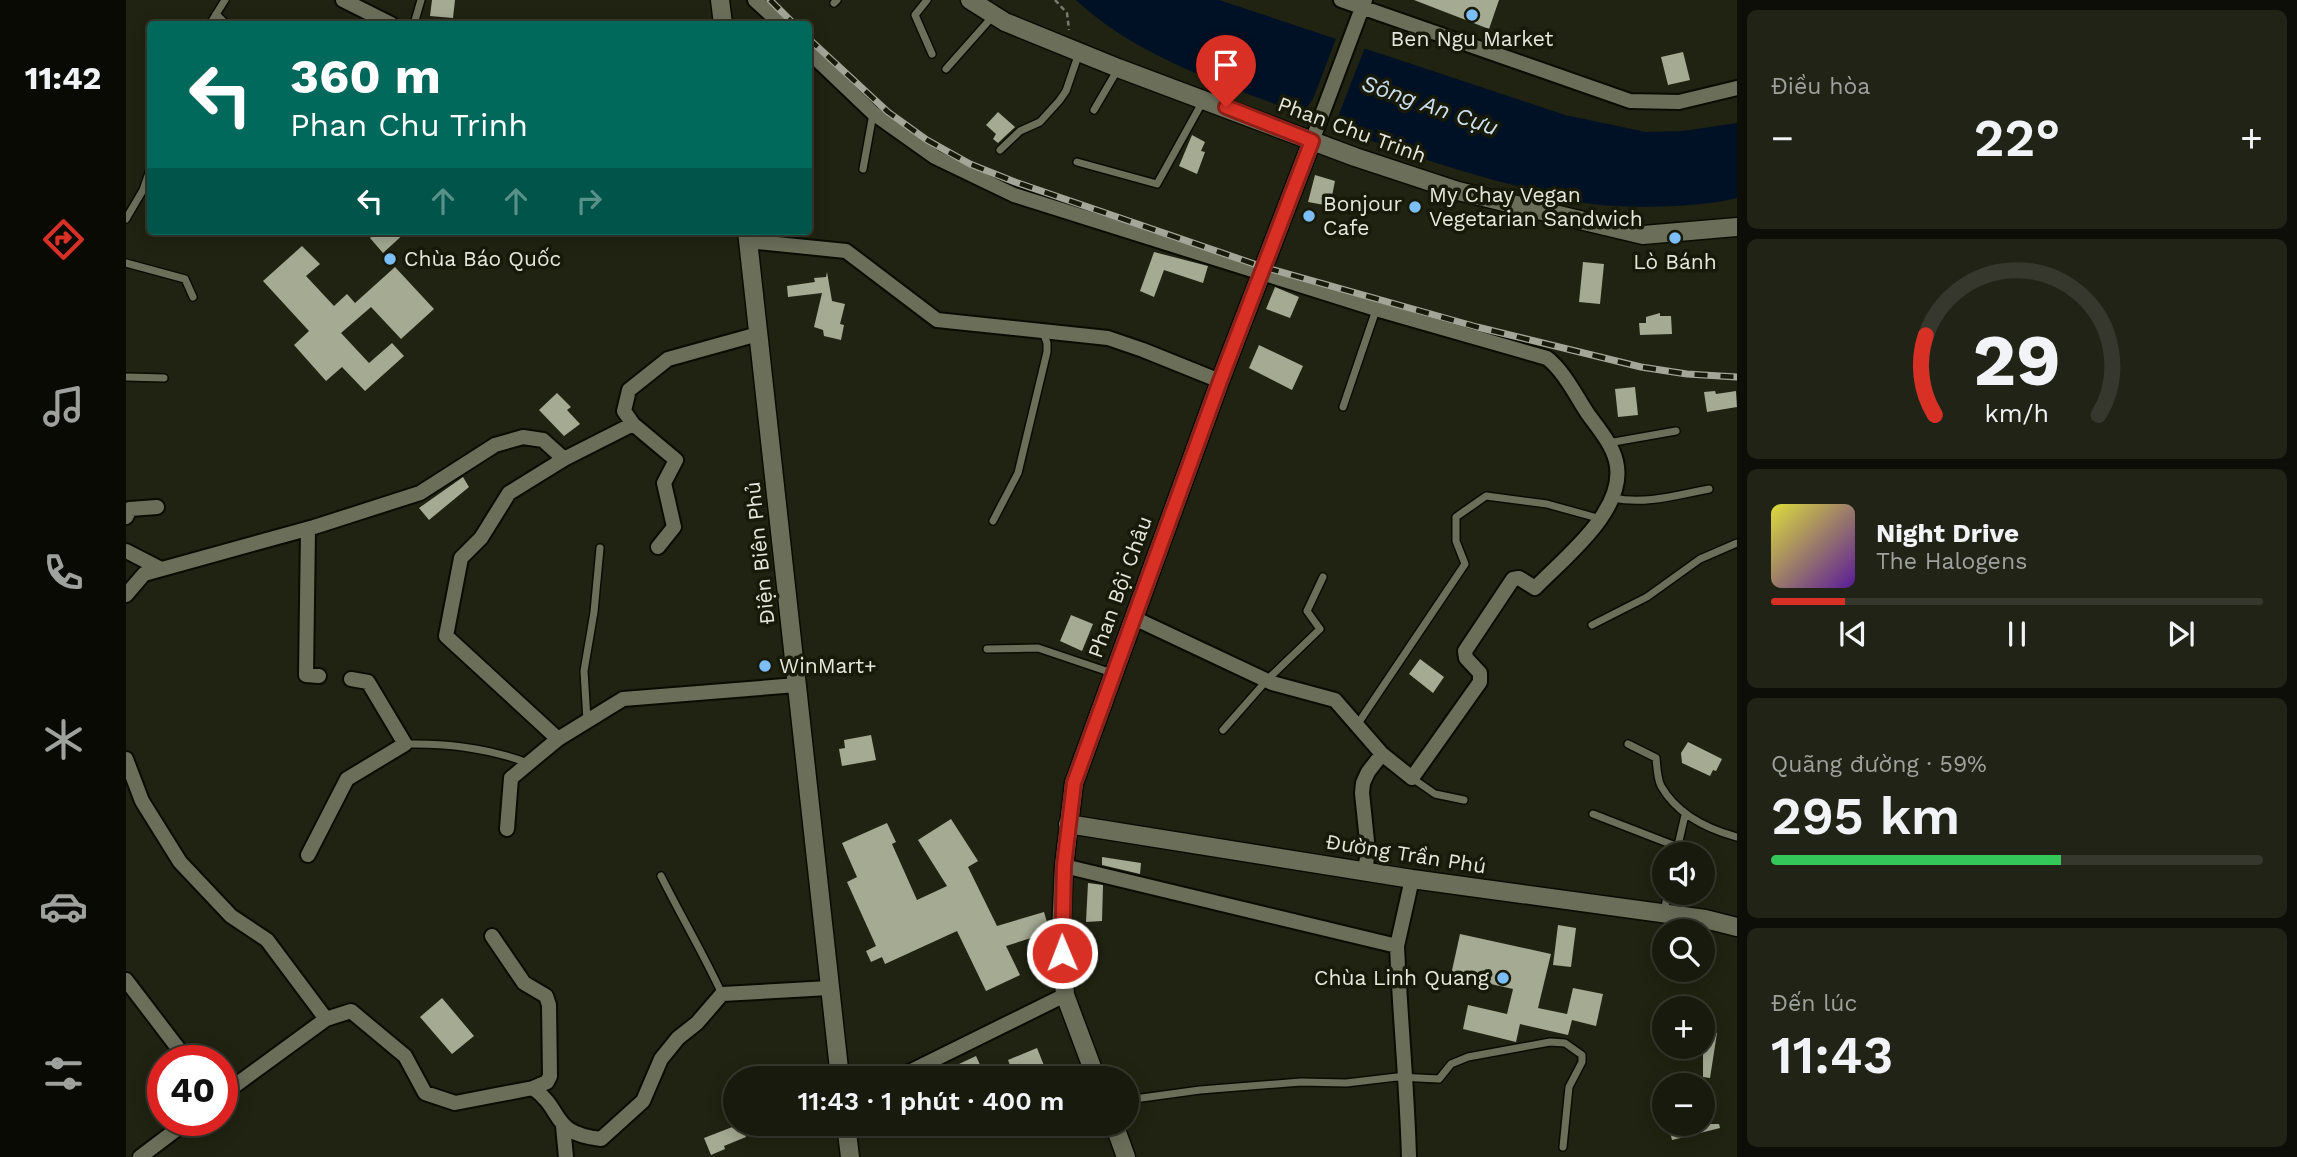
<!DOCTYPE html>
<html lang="vi">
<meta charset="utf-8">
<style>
body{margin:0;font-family:"Work Sans",sans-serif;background:#212316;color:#f1f3f6;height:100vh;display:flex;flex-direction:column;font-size:26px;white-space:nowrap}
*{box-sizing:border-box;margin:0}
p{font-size:23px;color:#9fa19d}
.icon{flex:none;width:38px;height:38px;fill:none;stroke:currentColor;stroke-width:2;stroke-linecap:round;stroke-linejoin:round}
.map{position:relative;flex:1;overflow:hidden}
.drawer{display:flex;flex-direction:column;gap:10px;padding:10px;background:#0d0e07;width:560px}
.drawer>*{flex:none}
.banner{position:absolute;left:21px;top:21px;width:665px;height:214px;border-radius:7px;box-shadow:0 4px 18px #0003,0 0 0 2px #36382e;background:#00695c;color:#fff;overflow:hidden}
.buttons{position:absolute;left:1526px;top:842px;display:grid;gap:14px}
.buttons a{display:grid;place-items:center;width:63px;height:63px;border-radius:50%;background:#181a0d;box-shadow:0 4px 18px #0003,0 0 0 2px #36382e;font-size:35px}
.speed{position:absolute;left:21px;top:1045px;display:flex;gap:14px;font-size:35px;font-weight:700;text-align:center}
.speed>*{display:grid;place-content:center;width:91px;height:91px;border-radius:50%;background:#181a0d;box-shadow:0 4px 18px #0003,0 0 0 2px #36382e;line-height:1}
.speed .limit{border:10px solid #d22;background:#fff;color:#111}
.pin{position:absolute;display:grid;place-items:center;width:60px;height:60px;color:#fff;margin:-72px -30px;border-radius:50% 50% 50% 0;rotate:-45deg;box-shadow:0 0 7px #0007}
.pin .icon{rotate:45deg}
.me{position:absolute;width:77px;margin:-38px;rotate:359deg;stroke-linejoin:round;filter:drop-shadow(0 0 5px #0008)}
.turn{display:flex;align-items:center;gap:24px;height:147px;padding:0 28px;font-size:32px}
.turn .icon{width:91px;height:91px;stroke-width:2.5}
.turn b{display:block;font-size:49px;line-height:60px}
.lanes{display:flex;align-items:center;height:66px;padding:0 28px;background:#0003;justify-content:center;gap:35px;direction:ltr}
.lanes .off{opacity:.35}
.big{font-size:52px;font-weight:600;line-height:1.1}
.drawer .card{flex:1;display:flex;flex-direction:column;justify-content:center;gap:10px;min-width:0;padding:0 24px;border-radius:10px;background:#212316}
.drawer .dial{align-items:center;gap:0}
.dial svg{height:182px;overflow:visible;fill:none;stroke:#36382e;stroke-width:7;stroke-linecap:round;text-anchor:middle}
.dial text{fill:#f1f3f6;stroke:none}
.song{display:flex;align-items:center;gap:21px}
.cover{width:84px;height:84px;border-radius:10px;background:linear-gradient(135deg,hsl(60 70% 55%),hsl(270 70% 35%))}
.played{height:7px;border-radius:4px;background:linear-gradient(90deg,#d93025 15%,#36382e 15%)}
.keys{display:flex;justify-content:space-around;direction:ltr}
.heat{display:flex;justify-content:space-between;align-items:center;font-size:38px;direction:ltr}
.charge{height:10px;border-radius:5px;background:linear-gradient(90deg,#34c759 59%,#36382e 0)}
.trip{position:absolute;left:597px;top:1066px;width:416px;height:70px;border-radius:35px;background:#181a0d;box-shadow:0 4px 18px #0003,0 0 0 2px #36382e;font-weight:600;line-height:70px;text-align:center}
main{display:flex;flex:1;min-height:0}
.tab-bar{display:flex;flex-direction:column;width:126px;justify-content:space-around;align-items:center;background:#0a0a05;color:#9fa19d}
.tab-bar .icon{width:49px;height:49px}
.tab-bar .current{color:#d93025}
.tab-bar b{font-size:32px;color:#f1f3f6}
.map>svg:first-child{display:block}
.water{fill:#001125}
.pier{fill:#202311}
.building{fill:#a5aa93}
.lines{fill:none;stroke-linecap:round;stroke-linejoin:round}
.service-casing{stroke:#0a0c00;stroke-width:10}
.minor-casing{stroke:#0a0c00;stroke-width:18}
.tertiary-casing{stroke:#0a0c00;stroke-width:21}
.secondary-casing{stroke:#0a0c00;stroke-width:21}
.path{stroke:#797c6d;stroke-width:2.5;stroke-dasharray:5 3.5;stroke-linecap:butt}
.service{stroke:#6b6f5a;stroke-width:7}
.minor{stroke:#6b6f5a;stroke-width:14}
.tertiary{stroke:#6b6f5a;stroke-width:18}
.secondary{stroke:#6b6f5a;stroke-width:18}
.rail-casing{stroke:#a4a699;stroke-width:7}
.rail{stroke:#171a08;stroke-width:4.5;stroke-dasharray:13;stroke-linecap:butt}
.route-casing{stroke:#8d1f18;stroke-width:18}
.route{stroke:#d93025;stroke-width:12}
.poi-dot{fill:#7bbef8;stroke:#171a08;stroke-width:2.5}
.labels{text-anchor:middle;stroke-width:7;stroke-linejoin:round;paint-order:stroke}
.poi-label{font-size:21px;fill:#e6e8dd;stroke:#171a08;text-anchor:start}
.street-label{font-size:21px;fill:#e6e8dd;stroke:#171a08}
.water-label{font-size:23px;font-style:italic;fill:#cbdeef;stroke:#171a08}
</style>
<main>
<nav class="tab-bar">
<b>11:42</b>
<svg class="icon current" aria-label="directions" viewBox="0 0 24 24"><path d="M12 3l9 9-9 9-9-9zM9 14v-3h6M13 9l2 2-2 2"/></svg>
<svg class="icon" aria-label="music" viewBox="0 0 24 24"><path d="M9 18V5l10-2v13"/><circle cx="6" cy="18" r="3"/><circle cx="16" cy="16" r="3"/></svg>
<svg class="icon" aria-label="phone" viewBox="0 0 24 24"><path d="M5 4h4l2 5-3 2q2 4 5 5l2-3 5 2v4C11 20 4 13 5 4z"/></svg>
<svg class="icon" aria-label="climate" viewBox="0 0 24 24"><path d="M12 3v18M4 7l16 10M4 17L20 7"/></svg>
<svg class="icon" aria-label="car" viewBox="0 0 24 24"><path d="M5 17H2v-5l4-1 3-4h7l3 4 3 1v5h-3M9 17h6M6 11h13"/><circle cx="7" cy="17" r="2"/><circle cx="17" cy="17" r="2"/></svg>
<svg class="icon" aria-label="filters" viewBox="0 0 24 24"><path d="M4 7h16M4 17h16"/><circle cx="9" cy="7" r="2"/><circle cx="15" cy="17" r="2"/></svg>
</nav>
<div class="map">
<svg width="1611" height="1157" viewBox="0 0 1611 1157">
<rect width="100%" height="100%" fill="#202311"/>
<path class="water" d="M950 0H1093L1439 115 1520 132 1557 131 1611 123V198C1574 208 1496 209 1458 203 1441 200 1424 195 1407 190 1327 171 1251 144 1175 114 1098 84 1012 58 950 0Z"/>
<path class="pier" d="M1211 36 1240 45 1213 114V123L1221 134 1166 113 1179 110 1187 99Z"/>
<path class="building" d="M306 0H329L327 18 304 16Z
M1288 0H1373L1363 29Z
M1557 52 1564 80 1542 85 1535 57Z
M872 112 889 127 872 143 867 139 870 134 860 125Z
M1066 135 1079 142 1075 151 1079 152 1071 174 1053 166Z
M1189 175 1209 181 1204 206 1182 202Z
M252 231H281L257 253 244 238Z
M176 246 194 264 180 276 208 306 221 294 229 303 269 267 308 309 275 339 245 307 215 333 243 363 266 343 278 356 239 391 216 367 200 381 168 345 183 331 137 281Z
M1028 252 1082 266 1077 283 1038 270 1028 297 1014 291Z
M1457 262 1478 264 1474 304 1453 302Z
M701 272 706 301 719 304 714 324 718 325 715 340 698 336 697 330 688 327 696 293 662 297 661 286 689 282 688 278 700 277Z
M1149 287 1173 297 1164 318 1140 309Z
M1534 313V316H1545L1546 334 1514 335 1513 323H1520V317Z
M1133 345 1177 366 1166 390 1123 368Z
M1509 387 1512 415 1492 417 1489 389Z
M1589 391 1590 394 1610 391 1611 407 1581 412 1578 392Z
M431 393 445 407 441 410 454 424 438 436 413 410Z
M337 477 343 487 303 520 293 508Z
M945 615 967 624 956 651 934 641Z
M1294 659 1318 677 1307 693 1283 674Z
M745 735 750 760 716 766 713 749 719 748 718 740Z
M1562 742 1596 759 1590 771 1587 770 1584 776 1556 763 1555 753Z
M825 819 852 861 842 867 871 926 918 912 924 932 880 946 894 975 860 991 831 931 759 964 756 957 745 962 740 951 750 946 721 882 731 877 716 843 761 823 770 842 766 844 791 900 821 886 792 840Z
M976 857 1015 863 1014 874 976 865Z
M962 883 977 885 976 921 960 922Z
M1432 925 1450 928 1445 967 1427 965Z
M1334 934 1425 954 1412 1008 1441 1014 1447 988 1477 994 1470 1026 1446 1020 1442 1035 1394 1024 1390 1042 1337 1029 1342 1005 1381 1014 1387 989 1325 975Z
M316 998 348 1036 326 1054 294 1017Z
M1577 1031 1591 1033 1584 1078 1577 1077Z
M911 1048 923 1078H889L882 1060Z
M850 1056 860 1078H840L833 1064Z
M614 1124 620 1137 598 1146 599 1149 585 1155 578 1138Z
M1542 1124H1593L1594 1128 1546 1140Z"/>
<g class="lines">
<g class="service-casing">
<path id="service" d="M801 0 789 15 806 54
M708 3 711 0
M90 14 100 24
M84 24 99 0
M240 24 247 16
M288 24 295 0
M820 69 867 16
M968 110 992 69
M874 150 894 131 914 122 933 101 940 91 953 53
M951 162 1031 184 1077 101
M737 169 747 114
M0 219 17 190 24 170
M0 263 59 279 67 297
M0 377 38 378
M1217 407 1250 310
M1482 443 1550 431
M1487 498C1519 505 1551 495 1583 489
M867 521 892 473 921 352V343L917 332
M1466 625 1521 597 1574 559 1611 543
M861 649 912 648 986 673
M461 720 458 671 468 612 474 548
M1231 725 1339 564 1330 541V517L1360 496 1421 504 1475 519
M1097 730 1141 680 1194 629 1181 611 1197 577
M279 744C322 743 362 748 402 763
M1502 744 1530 758C1531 767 1531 778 1535 786 1551 814 1581 829 1611 837
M1286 778 1309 794 1338 800
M1467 814 1552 847
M1550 854 1559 815
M535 876C555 916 577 953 596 994
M1538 912 1542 892
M1001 1100 1074 1090 1175 1082 1220 1083 1271 1077 1313 1079 1325 1064 1342 1057 1424 1042 1439 1043 1456 1055V1062L1443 1087 1437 1147"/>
</g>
<g class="minor-casing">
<path id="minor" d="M217 0 265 24
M629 0 655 24
M1215 0 1504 101 1553 102 1611 88
M682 51 747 113 809 157 888 195 1250 309 1421 358C1438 371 1450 396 1462 414 1472 428 1486 444 1490 461 1502 509 1439 557 1409 588L1393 578 1387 579 1339 651 1340 658 1354 673V682L1286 778 1256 754 1209 700 1146 683 1008 618
M1186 141 1239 0
M622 241 720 251 811 320 982 338 1017 350 1094 381
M507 424 550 460 538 483 548 527 532 547
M0 517 4 509 31 507
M182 529 180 675 193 676
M0 551 35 569
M0 595 18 574 188 527 294 493 369 445 397 437 417 440 438 459 507 424 498 411 503 390 542 359 632 334
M432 739 320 636 335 558 355 538 383 493 438 459
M0 759 16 801 54 862 105 916 141 940 200 1019
M381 829 385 778 432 739 497 699 671 685
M182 855 221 779 279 744 242 682 225 679
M938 866 1271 946 1286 879
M1239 871 1242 851 1236 793 1237 783 1242 772 1256 754
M366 936 398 983 420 996 423 1005 424 1076 421 1082 407 1088
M1271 946C1274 1017 1281 1086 1283 1157
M0 980 61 1060
M771 1078 939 995
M96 1095 200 1019 225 1011 279 1056 299 1093 329 1103 407 1088C439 1111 423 1133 475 1139L517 1101 535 1059 552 1038 571 1023 596 994 703 988
M437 1126 440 1157
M14 1157 63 1120"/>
</g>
<g class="tertiary-casing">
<path id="tertiary" d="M844 0 879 22 992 68 1229 157 1332 191 1517 235 1611 227
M942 824 1286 879 1579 919 1611 927
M970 1078 939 995 935 933 938 866 948 783 1094 381 1186 141
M988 1124 1000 1157"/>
</g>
<g class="secondary-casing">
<path id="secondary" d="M594 0 597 24
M621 231 714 1078
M720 1124 724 1157"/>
</g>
<path class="path" d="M929 0 941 13 943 30"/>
<use href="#service" class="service"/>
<use href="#minor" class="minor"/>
<use href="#tertiary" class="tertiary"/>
<use href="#secondary" class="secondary"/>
<g class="rail-casing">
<path id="rail" d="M644 0 668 24
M682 38 762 112 801 140 844 164 889 182 1137 267 1351 327 1515 367 1561 374 1611 377"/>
</g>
<use href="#rail" class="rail"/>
</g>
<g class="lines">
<g class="route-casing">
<path id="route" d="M936 953 938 866 948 783 1094 381 1186 141 1100 107"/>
</g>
<use href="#route" class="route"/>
</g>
<g class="poi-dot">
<circle cx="1346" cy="15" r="7"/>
<circle cx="1289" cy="207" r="7"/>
<circle cx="1183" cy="216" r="7"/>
<circle cx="1549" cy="238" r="7"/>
<circle cx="264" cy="259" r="7"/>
<circle cx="639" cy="666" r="7"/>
<circle cx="1377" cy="978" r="7"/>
</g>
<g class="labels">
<g class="poi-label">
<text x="1346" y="46" text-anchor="middle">Ben Ngu Market</text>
<text x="1303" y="202">My Chay Vegan<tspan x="1303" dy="24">Vegetarian Sandwich</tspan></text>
<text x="1197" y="211">Bonjour<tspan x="1197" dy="24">Cafe</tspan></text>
<text x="278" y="266">Chùa Báo Quốc</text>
<text x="1549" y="269" text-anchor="middle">Lò Bánh</text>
<text x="653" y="673">WinMart+</text>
<text x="1363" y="985" text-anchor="end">Chùa Linh Quang</text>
</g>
<g class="street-label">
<text transform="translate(1226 130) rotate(20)" y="7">Phan Chu Trinh</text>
<text transform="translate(634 553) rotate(-96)" y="7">Điện Biên Phủ</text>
<text transform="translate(994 587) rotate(-70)" y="7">Phan Bội Châu</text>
<text transform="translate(1280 854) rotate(9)" y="7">Đường Trần Phú</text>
</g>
<g class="water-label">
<text transform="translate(1304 105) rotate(19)" y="8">Sông An Cựu</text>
</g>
</g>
</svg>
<div class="buttons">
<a><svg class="icon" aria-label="sound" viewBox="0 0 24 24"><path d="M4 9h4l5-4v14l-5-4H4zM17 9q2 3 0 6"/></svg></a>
<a><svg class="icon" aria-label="search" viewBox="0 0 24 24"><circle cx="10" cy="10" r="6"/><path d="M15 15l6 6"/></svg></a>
<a>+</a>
<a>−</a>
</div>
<div class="speed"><div class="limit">40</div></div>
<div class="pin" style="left:1100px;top:107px;background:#d93025"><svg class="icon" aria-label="arrive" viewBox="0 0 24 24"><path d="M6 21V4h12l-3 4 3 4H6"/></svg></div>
<svg class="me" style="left:936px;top:953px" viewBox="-20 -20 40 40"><circle r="17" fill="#d93025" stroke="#fff" stroke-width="3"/><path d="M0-11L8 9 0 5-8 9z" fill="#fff"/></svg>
<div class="trip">11:43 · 1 phút · 400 m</div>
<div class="banner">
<div class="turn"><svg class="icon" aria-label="left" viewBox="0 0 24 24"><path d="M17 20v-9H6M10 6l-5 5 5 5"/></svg><div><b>360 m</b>Phan Chu Trinh</div></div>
<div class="lanes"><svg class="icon" aria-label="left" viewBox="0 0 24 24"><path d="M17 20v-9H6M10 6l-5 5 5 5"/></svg><svg class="icon off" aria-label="ahead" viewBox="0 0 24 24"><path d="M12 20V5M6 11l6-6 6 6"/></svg><svg class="icon off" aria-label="ahead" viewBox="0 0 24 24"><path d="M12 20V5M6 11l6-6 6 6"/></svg><svg class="icon off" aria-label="right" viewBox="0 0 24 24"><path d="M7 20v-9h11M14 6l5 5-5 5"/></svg></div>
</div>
</div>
<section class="drawer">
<div class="card"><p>Điều hòa</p>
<div class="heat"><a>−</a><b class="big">22°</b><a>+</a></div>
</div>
<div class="card dial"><svg viewBox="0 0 100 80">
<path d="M14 69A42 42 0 1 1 86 69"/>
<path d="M14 69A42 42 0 0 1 10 34" stroke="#d93025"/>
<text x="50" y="56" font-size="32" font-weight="700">29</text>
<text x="50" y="72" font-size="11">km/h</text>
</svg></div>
<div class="card">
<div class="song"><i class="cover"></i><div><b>Night Drive</b><p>The Halogens</p></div></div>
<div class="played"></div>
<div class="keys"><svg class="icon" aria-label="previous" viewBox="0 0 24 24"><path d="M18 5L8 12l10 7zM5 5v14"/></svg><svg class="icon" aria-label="pause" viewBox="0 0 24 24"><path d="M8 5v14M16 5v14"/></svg><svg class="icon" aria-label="next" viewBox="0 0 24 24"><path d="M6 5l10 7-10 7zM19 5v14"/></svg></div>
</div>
<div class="card"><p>Quãng đường · 59%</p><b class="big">295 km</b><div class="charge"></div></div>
<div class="card"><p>Đến lúc</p><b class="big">11:43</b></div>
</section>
</main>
